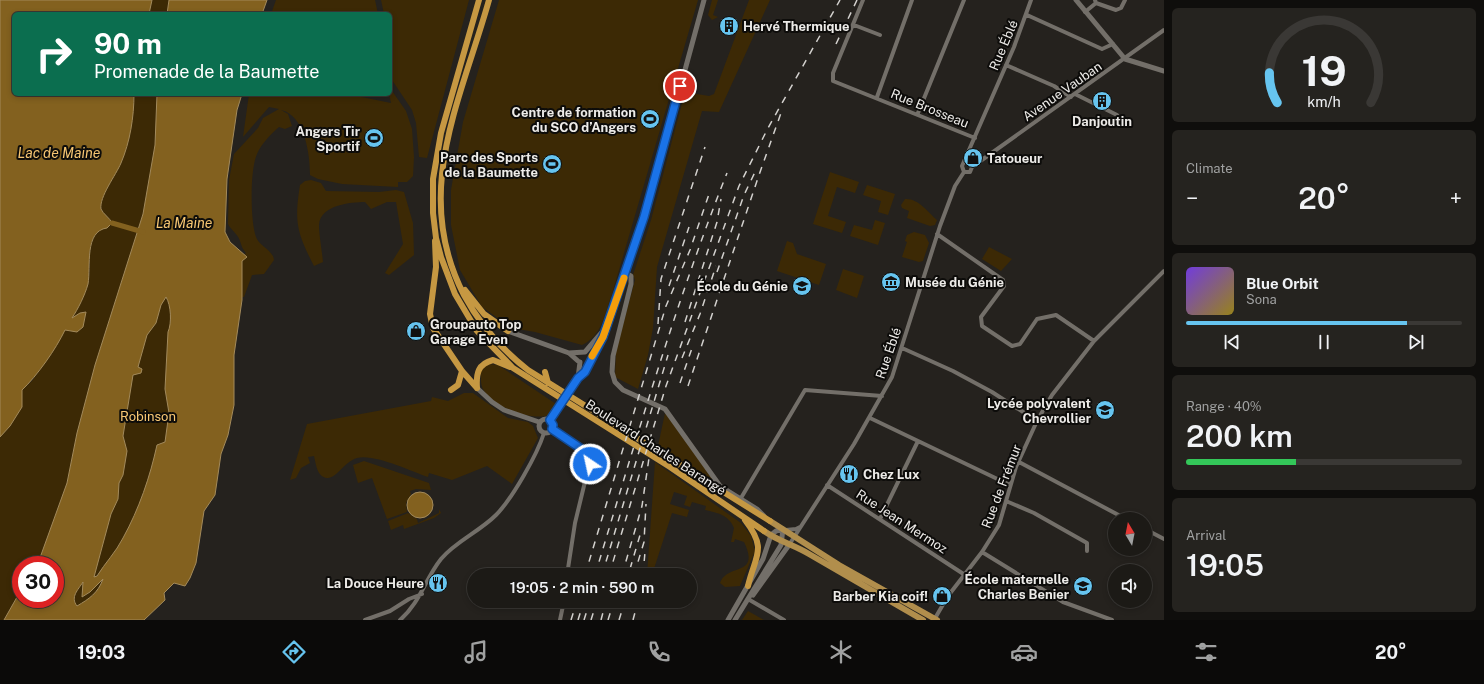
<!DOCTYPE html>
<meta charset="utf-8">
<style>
body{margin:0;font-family:"Public Sans",sans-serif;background:#25231f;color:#f1f3f6;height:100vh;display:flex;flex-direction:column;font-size:15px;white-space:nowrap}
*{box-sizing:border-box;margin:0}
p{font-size:13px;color:#a0a1a1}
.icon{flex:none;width:22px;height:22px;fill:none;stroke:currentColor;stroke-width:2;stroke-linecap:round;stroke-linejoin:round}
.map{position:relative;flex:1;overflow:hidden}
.sheet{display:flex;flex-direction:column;gap:8px;padding:8px;background:#0f0e0c;width:320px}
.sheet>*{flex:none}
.top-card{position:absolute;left:12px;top:12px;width:380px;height:84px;border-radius:6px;box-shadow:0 2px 6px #0003,0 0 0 1px #3a3835;background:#0b6e4f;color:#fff;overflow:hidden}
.needle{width:26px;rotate:350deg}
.buttons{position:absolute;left:1108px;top:512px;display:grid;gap:8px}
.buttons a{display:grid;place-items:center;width:44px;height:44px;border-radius:50%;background:#1c1a16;box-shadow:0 2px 6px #0003,0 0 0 1px #3a3835;font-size:20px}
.speed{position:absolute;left:12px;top:556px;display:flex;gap:8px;font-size:20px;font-weight:700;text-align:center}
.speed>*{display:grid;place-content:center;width:52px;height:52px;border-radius:50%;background:#1c1a16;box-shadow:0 2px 6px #0003,0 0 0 1px #3a3835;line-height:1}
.speed .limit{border:6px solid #d22;background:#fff;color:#111}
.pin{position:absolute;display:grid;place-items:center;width:34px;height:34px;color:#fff;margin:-17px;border:2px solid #fff;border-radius:50%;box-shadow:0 1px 4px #0007}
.me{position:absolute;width:44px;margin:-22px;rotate:326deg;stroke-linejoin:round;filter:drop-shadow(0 0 3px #0008)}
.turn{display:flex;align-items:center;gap:14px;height:84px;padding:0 16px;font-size:18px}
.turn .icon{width:52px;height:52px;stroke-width:2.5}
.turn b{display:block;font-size:28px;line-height:34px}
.big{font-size:30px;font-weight:600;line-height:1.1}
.sheet .card{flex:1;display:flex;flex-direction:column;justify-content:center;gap:6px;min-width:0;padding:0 14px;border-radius:6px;background:#25231f}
.sheet .dial{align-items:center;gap:0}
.dial svg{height:104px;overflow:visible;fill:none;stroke:#3a3835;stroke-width:7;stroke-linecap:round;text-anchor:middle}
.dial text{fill:#f1f3f6;stroke:none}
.song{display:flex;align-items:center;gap:12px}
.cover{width:48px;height:48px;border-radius:6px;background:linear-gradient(135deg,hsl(260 70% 55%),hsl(50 70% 35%))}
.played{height:4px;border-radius:2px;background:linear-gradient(90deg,#66c4ef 80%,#3a3835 80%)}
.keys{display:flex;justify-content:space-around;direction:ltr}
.heat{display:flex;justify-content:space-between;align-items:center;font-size:22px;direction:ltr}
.charge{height:6px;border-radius:3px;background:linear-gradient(90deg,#34c759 40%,#3a3835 0)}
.trip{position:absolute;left:467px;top:568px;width:230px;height:40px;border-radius:20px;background:#1c1a16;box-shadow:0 2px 6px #0003,0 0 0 1px #3a3835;font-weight:600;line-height:40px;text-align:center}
.tab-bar{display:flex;height:64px;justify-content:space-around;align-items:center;background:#0b0a09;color:#a0a1a1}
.tab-bar .icon{width:28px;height:28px}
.tab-bar .selected{color:#66c4ef}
.tab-bar b{font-size:18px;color:#f1f3f6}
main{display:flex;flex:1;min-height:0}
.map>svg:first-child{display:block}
.green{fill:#3c2905}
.water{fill:#83611f;stroke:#a38a5b;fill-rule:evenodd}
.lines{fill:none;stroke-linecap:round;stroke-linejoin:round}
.canal{stroke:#83611f;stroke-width:5}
.minor{stroke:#736f69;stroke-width:4}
.tertiary{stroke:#736f69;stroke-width:5}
.primary{stroke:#b18e4c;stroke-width:6}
.trunk{stroke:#c69842;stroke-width:6}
.rail{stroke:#d3d1ce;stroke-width:1.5;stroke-dasharray:7 7;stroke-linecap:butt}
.route-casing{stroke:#114b97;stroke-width:10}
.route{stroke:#1a73e8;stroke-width:7}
.slow{stroke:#f59e0b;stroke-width:7}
.labels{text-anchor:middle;stroke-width:4;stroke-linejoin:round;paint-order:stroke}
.poi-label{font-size:13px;font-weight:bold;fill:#edebe8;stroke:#0d0c0a;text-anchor:end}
.street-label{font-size:13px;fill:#edebe8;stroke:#0d0c0a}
.park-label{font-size:13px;fill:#fac975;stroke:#0d0c0a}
.water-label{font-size:14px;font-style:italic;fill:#f7c672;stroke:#0d0c0a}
</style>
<main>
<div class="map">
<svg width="1164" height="620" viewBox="0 0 1164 620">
<rect width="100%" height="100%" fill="#25221e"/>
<path class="green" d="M152 0H169L167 14H149Z
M276 0H375L378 14H271Z
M381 0H469L427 158 419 157 416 123 412 110 390 77V14H384Z
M499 0H698L612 294C605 313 602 336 582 345L535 332 512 328 482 307 460 270 451 225V190L463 122Z
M712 0H718L713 15 718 17 712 20 708 15Z
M749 0H770L719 112 702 111 657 267 653 328 648 355 638 389 615 377 616 351 635 280 633 275 651 220 685 92 709 96 714 94Z
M390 88 406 111 412 129 414 157 413 176 407 182H398V187L342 184 318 179 310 175C310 155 305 115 281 110L288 114 292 126 285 129 279 127C271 134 261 144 257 154 250 169 250 220 256 237 259 246 273 250 274 260L264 274 252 275 244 297 233 298 240 257 246 253C242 248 242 247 240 241 238 234 231 230 228 224L229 180 234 154 258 128 263 118 279 109 269 107 243 137 249 94H347L391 103 389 94Z
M134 94H157L155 145 143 214 95 365 77 433 67 483 41 555 35 565H21V590L4 620H0V437L10 426 22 407V390L32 381 53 351 65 330 77 332 83 327 86 312 80 313 71 320C77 310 83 297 87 286 93 270 85 245 98 231 99 229 107 227 111 225 112 216 101 215 101 207 100 192 115 176 121 163 130 141 134 117 134 94Z
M830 172 859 182 855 193 837 187 828 216 846 222 842 233 813 224Z
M311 180 321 183 326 191 379 192 396 190 404 192 413 223 414 255 389 275 385 273 403 244 396 202H387L371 209 365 202C351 202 320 205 319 225 319 235 322 251 323 262L314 266C297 233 294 223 300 185L305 181Z
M867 185 895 194 888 215 878 212 881 201 863 195Z
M905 199C918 198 928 212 937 220L935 225 930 226 907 218 909 211 902 208 901 205Z
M875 220 885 223 878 245 850 236 854 225 872 230Z
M914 232 925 235 929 243 923 261 919 262 902 257 907 242 905 241 907 235Z
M787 241 793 243 797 254 826 264 819 285 777 271Z
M989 247 1012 259 1001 271 982 259Z
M843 269 864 276 857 298 836 290Z
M166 296C171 305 172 323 168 332L165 389 169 413 165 442 157 445C150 477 139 509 123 538 116 552 106 564 96 576L93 577 111 514 118 499 119 483 123 475 127 451 123 436 133 374 138 367 147 335 156 323 161 304Z
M488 364 498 365 556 404 550 415C531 421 495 408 484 391 480 385 481 377 481 370Z
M464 393H473L508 418 528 422 533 426 538 438 512 484 487 466 452 480 429 473 428 477C411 471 373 453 357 458 344 462 336 479 327 478 317 477 316 464 314 456L308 457 310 463 301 468 296 478 290 480 307 424 431 401 432 397 448 401Z
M665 413 713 479 711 480 658 446Z
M364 461 429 483 431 490 416 489 410 491 411 494 406 503 407 512 387 519 372 478 358 483 353 465Z
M655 462 741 523 751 536 755 551 740 586 725 587 720 583C727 563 761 577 744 542L735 539 734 542H731L734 528C729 515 718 513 705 510L706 506 692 502 690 507 684 505 687 496 674 492 670 504 689 510 687 517 672 513 652 575H647Z
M439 509 441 513 434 518 404 529 403 525 391 530 388 521 408 513 417 519 418 523 439 513Z
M103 578C98 592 90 599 77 607 70 596 78 590 84 581L82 591 83 597 90 592Z
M748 611 764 620H742Z"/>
<path class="water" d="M0 0H152L149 14H14V94H134C134 117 130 142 121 163 116 175 99 197 101 209 103 214 110 218 112 223L107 228C84 231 91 267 88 284 85 295 78 309 72 318L80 313 86 312 83 327 77 332 65 330C56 349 37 376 22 390V407L10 426 0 437Z
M169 0H267L262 14H167Z
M157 94H242L237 110 227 179 225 232 230 242 247 257 242 261V300L234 355V405L228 435 221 454 215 495 204 511 196 563 190 578 185 586 174 583 164 593 165 600 144 620H4L21 590V599H55V565H35L41 555 67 483 77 433 95 365 143 214 155 145ZM166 297C171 305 172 323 168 332L165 389 169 413 165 442 157 445C150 477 139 509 123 538 116 552 105 563 97 576L94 577 111 514 118 499 119 483 123 475 127 451 123 436 133 375 141 373 142 369 138 367 147 335 156 323 161 305ZM103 579C98 593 89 599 77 606 70 597 78 590 83 582L82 597 90 592Z
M407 505a13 13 0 1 1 26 0a13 13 0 1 1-26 0Z"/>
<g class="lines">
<path class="canal" d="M112 223 143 232"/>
<path class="minor" d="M863 0 833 73V81L975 138
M1095 0 1096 3 1116 10 1121 8 1125 0
M1085 12 1096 3
M1027 15 1102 49 1113 44
M854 25 880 35
M1006 65 1054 86 1071 97
M1075 94 1117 115
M877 97 912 0
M918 113 964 0
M972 167 1164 30
M964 172 962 166 1014 47 1031 0
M964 172H970L972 167
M937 234 1003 280 1004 286 981 317 982 326 1012 346 1020 344 1037 319 1056 315 1094 341
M902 348 953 371 992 392 1037 421
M870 418 1010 485
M552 429 586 452 590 461 575 523 567 575
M1019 462 1126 519
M827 485 965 575
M741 498 805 390 882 396
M1006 501 1034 513 1087 543V551
M880 519 918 441
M1145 529 1164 539
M786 530 796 529 800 527
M789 545 854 444 892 377 940 226 955 186 964 172
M982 552 1063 602 1112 620
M748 599 784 620
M365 620 390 611 409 599 422 594
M400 620C420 603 425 579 441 559 456 541 479 532 496 515 512 499 537 455 544 433
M560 620 564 601
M934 620 948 596 982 552 999 525 1016 467 1037 421 1052 395 1094 341 1164 271"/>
<path class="tertiary" d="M1076 0 1125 59 1164 71
M625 273 631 276V284L613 356 612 372 615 382 623 390 665 409 720 486 757 509 764 516
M508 331 569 353 578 361
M569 353 585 352 603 331
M578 378 580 362
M477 388 492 402 504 410 539 422
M539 426a7 7 0 1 1 14 0a7 7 0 1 1-14 0Z
M551 421 578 378 585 371 603 337 645 217 704 0
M753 595 789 545
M728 620 763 559 771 535 776 531 783 529 781 545 735 620"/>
<path class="primary" d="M770 521 839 565 937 620
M764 531C778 541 794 545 809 554 847 576 885 598 923 620"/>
<path class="trunk" d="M479 0 441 133 433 179V213L436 238 441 257 455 294 477 331 513 368 670 467 764 531
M489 0C461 100 411 193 464 295 480 325 501 349 528 370L770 521
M435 241 436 267 430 314 433 328 462 371 477 388
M465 290 484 314 508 331
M545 372 548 383
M477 388C476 373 478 364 493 360L510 367
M451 390 458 385 462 371
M745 520C768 550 755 555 748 586"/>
<path class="rail" d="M836 44 857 0
M717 272 744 195 756 170
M669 286 689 227
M685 322 717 222 721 199
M658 324 661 279 705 147
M682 358 700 314 716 266
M680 383 692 348
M688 386 759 175 781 113
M630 569 640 535
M585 575 666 306 690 250 709 194
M595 575C636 440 675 304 727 173
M602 575 668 355
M609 575 666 386 739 186 768 128 840 0
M622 575 642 506 649 458
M634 575 644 542 646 504
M643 575 645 552
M571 620 577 601
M578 620 584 601
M584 620 590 601
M591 620 597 601
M601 620 606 601
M608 620 614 601
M619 620 625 601
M633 620 638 601"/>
</g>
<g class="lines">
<g class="route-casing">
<path id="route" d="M590 464 589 456 586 452 552 429 553 425 550 420 578 378 585 372 603 337 644 217 680 86"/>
</g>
<use href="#route" class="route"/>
<path class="slow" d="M592 356 603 337 624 278"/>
</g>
<defs>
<g id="building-disc" transform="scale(1)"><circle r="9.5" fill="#66c4ef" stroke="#0d0c0a"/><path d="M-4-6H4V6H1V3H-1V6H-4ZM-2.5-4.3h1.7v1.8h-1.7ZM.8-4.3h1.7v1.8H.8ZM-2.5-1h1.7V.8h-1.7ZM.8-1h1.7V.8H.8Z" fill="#111"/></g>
<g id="stadium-disc" transform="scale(1)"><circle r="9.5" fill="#66c4ef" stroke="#0d0c0a"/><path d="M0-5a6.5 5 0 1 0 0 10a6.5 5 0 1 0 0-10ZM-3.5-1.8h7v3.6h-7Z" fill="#111"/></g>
<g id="shop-disc" transform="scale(1)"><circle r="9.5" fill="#66c4ef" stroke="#0d0c0a"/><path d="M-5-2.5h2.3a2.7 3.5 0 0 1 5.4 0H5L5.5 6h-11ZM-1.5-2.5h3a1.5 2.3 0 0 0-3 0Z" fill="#111"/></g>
<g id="museum-disc" transform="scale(1)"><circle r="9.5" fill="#66c4ef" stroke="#0d0c0a"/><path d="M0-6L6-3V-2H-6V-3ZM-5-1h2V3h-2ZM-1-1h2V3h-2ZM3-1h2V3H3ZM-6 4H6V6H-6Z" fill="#111"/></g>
<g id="university-disc" transform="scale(1)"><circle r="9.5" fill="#66c4ef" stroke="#0d0c0a"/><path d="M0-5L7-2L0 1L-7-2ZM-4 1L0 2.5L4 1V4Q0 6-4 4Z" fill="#111"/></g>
<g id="school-disc" transform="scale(1)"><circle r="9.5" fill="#66c4ef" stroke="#0d0c0a"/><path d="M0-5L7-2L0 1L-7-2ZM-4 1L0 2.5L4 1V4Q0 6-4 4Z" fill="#111"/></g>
<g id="restaurant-disc" transform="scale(1)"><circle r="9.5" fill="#66c4ef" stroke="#0d0c0a"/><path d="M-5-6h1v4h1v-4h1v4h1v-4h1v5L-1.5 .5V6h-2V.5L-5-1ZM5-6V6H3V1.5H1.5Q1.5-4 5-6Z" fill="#111"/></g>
</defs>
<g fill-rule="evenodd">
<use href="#building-disc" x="729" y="26"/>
<use href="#building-disc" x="1102" y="101"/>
<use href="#stadium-disc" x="650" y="119"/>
<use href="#stadium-disc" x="374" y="138"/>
<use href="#shop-disc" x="973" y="158"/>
<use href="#stadium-disc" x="552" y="164"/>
<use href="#museum-disc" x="891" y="282"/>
<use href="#university-disc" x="802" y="286"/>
<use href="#shop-disc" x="416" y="331"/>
<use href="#school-disc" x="1105" y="410"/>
<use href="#restaurant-disc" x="849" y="474"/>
<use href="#restaurant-disc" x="438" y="583"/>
<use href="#school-disc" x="1083" y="586"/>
<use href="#shop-disc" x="942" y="596"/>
</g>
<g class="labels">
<g class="poi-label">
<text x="743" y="31" text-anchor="start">Hervé Thermique</text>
<text x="636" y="117">Centre de formation<tspan x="636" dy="15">du SCO d’Angers</tspan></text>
<text x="1102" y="126" text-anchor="middle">Danjoutin</text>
<text x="360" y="136">Angers Tir<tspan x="360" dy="15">Sportif</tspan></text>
<text x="538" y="162">Parc des Sports<tspan x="538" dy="15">de la Baumette</tspan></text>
<text x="987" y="163" text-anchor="start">Tatoueur</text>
<text x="905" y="287" text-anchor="start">Musée du Génie</text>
<text x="788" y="291">École du Génie</text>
<text x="430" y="329" text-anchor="start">Groupauto Top<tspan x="430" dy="15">Garage Even</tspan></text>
<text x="1091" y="408">Lycée polyvalent<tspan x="1091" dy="15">Chevrollier</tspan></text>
<text x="863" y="479" text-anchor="start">Chez Lux</text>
<text x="1069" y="584">École maternelle<tspan x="1069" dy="15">Charles Benier</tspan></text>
<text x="424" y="588">La Douce Heure</text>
<text x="928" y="601">Barber Kia coif!</text>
</g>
<g class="street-label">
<text transform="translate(1003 45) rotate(-67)" y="5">Rue Éblé</text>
<text transform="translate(1062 91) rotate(-35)" y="5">Avenue Vauban</text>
<text transform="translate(930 108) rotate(22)" y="5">Rue Brosseau</text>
<text transform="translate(888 353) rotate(-71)" y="5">Rue Éblé</text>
<text transform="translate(656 447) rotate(33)" y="5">Boulevard Charles Barangé</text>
<text transform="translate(1001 486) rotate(-69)" y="5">Rue de Frémur</text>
<text transform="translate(902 521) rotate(33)" y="5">Rue Jean Mermoz</text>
</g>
<g class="park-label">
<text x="148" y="421">Robinson</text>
</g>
<g class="water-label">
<text x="59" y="158">Lac de Maine</text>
<text x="184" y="228">La Maine</text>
</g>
</g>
</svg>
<div class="buttons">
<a><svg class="needle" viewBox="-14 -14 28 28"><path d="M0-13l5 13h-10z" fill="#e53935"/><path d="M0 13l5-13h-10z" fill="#a0a1a1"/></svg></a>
<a><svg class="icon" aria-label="sound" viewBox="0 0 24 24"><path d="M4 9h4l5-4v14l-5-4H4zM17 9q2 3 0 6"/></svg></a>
</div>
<div class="speed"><div class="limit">30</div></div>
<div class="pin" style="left:680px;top:86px;background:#d93025"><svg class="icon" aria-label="arrive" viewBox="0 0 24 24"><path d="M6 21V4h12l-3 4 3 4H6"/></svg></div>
<svg class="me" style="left:590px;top:464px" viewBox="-20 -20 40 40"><circle r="17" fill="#1a73e8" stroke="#fff" stroke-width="3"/><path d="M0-11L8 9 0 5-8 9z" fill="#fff"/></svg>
<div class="trip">19:05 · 2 min · 590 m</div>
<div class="top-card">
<div class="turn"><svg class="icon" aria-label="right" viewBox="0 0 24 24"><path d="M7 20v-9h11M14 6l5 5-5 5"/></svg><div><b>90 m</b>Promenade de la Baumette</div></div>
</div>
</div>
<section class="sheet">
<div class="card dial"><svg viewBox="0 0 100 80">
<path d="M14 69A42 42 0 1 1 86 69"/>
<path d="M14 69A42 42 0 0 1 8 46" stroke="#66c4ef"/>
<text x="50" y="56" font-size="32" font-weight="700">19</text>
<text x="50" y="72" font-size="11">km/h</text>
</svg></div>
<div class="card"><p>Climate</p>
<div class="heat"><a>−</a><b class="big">20°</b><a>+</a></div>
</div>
<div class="card">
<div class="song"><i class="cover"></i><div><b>Blue Orbit</b><p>Sona</p></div></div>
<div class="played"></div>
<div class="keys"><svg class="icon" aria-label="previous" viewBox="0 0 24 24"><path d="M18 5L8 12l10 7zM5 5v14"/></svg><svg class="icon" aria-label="pause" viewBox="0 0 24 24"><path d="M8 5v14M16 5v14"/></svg><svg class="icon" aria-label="next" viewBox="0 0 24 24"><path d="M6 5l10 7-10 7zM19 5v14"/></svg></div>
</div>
<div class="card"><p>Range · 40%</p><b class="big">200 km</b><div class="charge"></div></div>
<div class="card"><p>Arrival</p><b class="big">19:05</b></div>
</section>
</main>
<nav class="tab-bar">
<b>19:03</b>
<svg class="icon selected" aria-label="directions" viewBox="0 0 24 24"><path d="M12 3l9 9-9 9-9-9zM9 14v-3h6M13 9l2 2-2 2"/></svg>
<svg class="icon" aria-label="music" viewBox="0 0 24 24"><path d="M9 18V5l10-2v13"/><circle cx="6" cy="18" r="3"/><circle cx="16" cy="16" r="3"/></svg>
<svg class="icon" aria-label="phone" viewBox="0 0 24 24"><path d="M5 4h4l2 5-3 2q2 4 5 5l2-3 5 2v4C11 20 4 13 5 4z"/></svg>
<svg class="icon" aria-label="climate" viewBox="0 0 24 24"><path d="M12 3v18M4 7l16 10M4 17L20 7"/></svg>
<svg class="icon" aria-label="car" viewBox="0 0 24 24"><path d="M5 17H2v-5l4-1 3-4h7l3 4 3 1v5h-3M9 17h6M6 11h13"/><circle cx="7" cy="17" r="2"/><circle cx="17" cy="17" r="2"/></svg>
<svg class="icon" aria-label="filters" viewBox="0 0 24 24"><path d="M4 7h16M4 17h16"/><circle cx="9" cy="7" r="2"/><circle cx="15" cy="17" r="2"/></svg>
<b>20°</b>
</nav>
